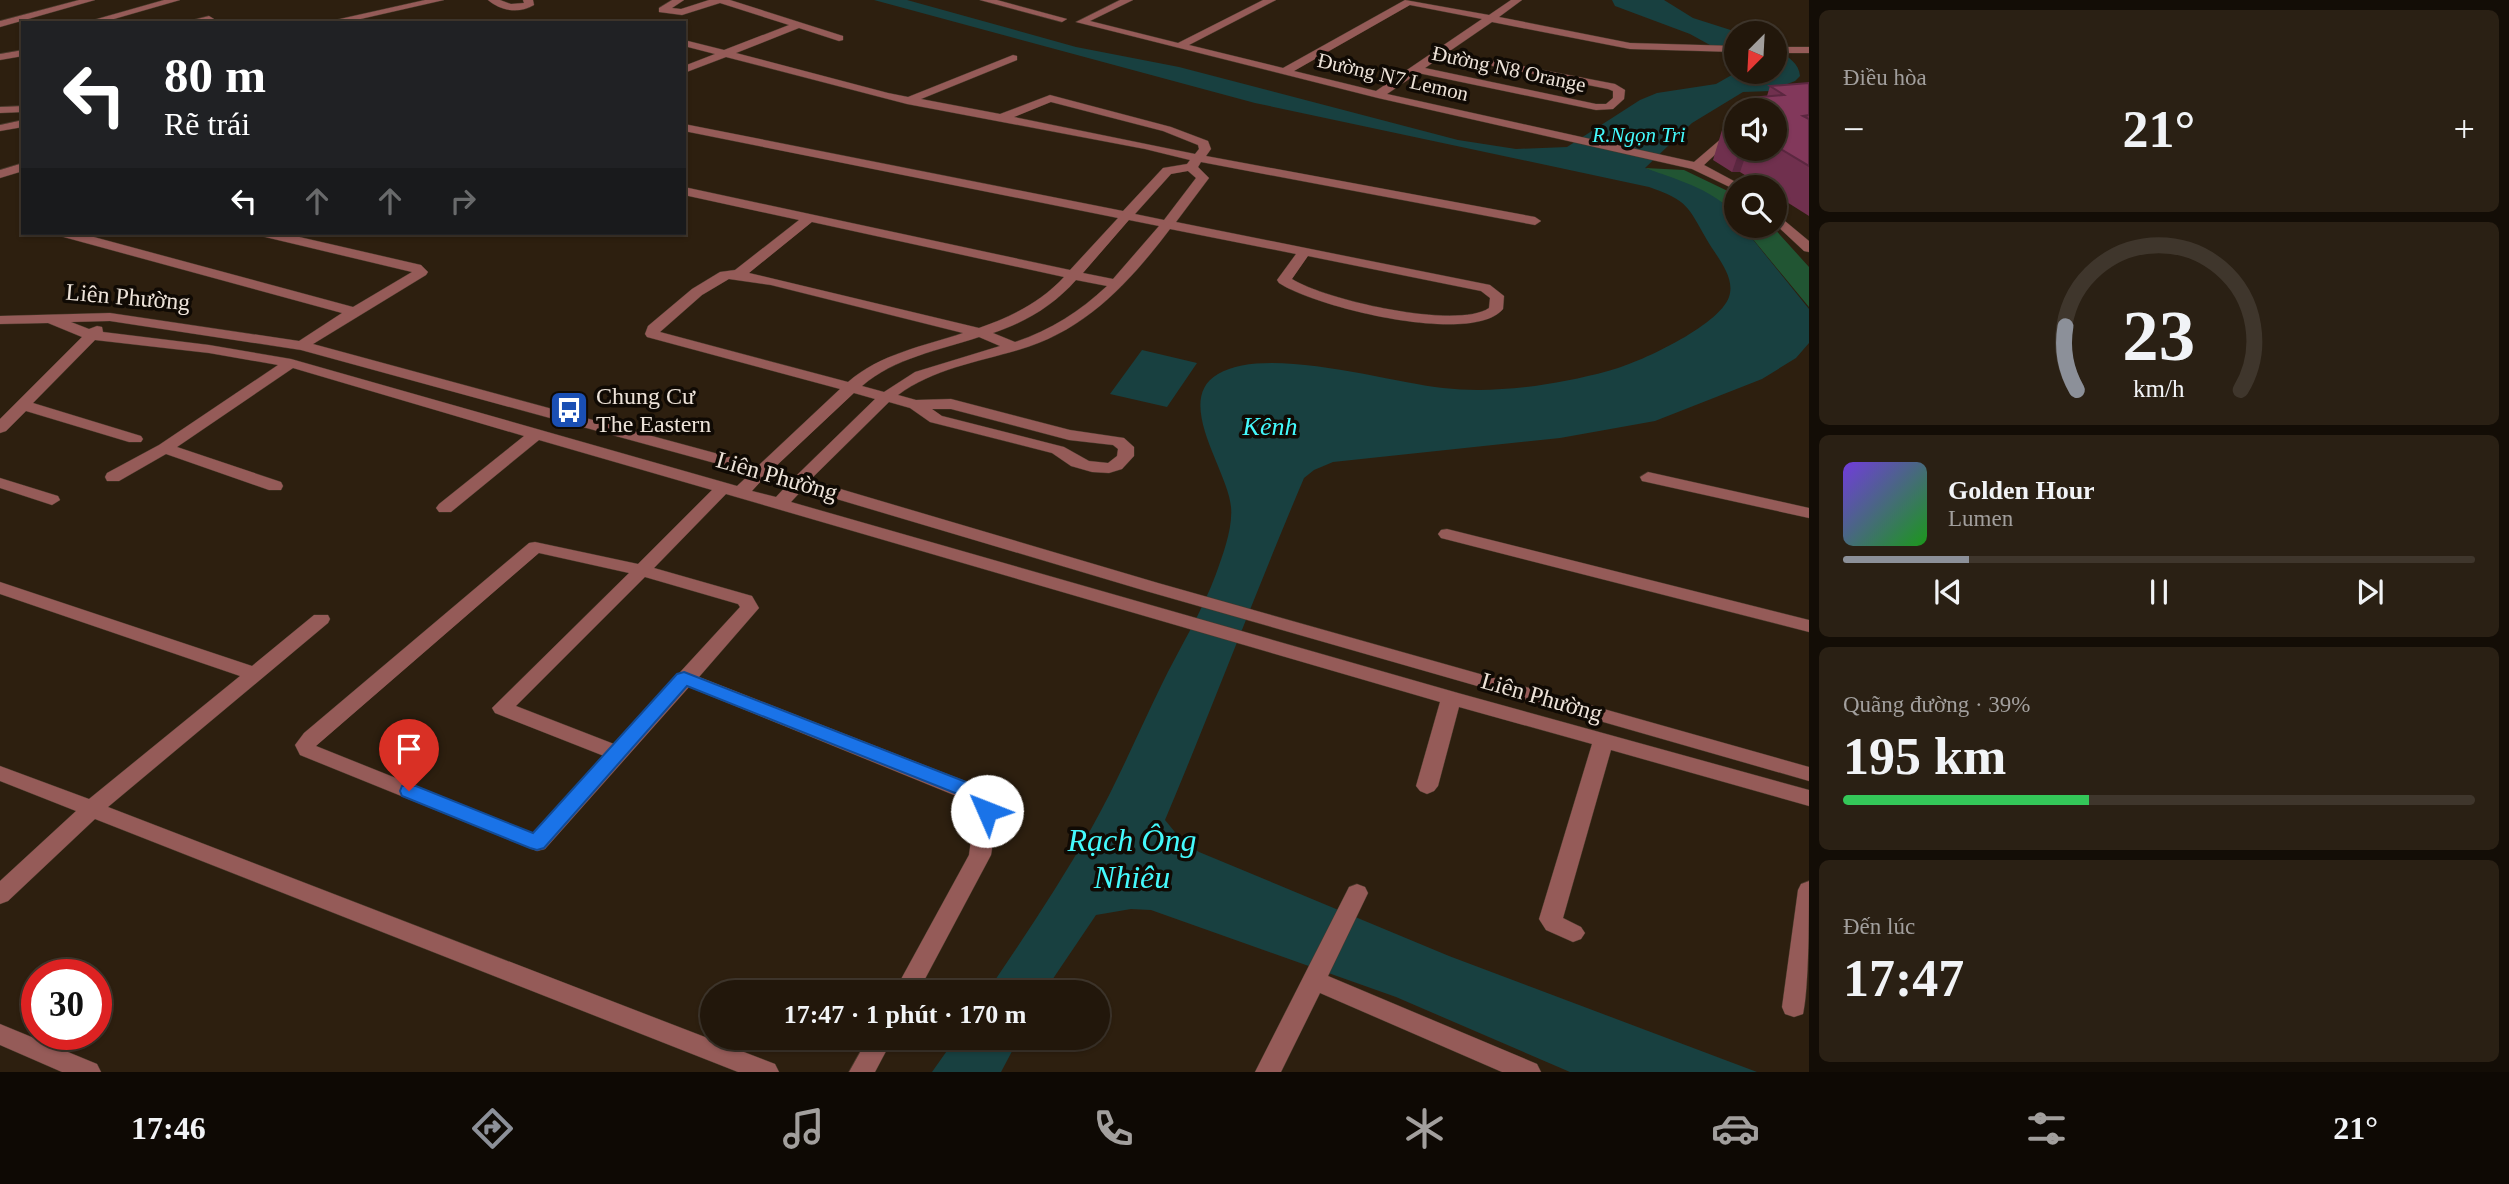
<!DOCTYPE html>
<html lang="vi">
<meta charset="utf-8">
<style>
body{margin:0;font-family:"Times New Roman",serif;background:#2a2014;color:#f1f3f6;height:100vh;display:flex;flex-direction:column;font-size:26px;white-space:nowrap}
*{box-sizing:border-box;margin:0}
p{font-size:23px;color:#a29f9d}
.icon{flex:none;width:38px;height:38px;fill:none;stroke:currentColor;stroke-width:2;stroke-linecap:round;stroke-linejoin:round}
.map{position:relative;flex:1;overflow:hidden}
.side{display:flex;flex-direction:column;gap:10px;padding:10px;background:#130d06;width:700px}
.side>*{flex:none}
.banner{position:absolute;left:21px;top:21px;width:665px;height:214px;border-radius:0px;box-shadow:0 2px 5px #0004,0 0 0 2px #3f362c;background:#202124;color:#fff;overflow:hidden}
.needle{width:46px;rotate:204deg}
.controls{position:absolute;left:1724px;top:21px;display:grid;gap:14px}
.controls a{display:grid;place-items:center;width:63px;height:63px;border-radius:50%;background:#22170b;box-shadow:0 2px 5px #0004,0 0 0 2px #3f362c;font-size:35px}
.speed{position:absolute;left:21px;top:959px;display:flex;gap:14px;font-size:35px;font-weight:700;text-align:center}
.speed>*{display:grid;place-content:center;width:91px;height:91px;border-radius:50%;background:#22170b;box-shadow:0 2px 5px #0004,0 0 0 2px #3f362c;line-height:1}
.speed .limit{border:10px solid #d22;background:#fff;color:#111}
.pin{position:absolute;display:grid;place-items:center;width:60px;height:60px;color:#fff;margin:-72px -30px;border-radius:50% 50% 50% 0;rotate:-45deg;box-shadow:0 0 7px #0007}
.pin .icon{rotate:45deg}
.me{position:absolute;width:77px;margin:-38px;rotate:314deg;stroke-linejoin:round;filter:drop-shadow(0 0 5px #0008)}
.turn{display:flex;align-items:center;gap:24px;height:147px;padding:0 28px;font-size:32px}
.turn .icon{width:91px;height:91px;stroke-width:2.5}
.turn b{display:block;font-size:49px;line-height:60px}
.lanes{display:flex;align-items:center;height:66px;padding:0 28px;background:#0003;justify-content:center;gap:35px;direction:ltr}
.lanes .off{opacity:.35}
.big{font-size:52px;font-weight:600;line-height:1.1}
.side .widget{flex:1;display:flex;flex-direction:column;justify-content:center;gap:10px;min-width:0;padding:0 24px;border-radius:10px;background:#2a2014}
.side .dial{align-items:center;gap:0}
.dial svg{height:182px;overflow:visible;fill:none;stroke:#3f362c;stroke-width:7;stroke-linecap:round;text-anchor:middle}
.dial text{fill:#f1f3f6;stroke:none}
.song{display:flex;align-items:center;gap:21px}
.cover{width:84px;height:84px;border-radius:10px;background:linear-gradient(135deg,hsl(260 70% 55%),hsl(120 70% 35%))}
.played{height:7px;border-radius:4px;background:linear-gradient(90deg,#8c9099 20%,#3f362c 20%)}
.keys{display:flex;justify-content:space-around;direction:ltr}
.heat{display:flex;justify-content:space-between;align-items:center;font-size:38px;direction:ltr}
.charge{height:10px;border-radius:5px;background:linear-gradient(90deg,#34c759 39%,#3f362c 0)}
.trip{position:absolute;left:700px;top:980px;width:410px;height:70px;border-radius:35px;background:#22170b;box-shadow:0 2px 5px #0004,0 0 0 2px #3f362c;font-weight:600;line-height:70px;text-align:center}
.menu{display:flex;height:112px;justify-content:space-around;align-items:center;background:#0e0904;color:#a29f9d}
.menu .icon{width:49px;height:49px}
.menu .on{color:#8c9099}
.menu b{font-size:32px;color:#f1f3f6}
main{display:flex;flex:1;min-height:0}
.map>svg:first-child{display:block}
.green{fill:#215533}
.water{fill:#184040}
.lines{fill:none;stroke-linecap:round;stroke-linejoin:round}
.minor-casing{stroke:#483a2b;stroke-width:1}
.minor{fill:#955b58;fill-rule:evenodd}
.wall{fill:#70304e}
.shaded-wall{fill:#5b2740}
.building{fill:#82385b;stroke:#5b2740;stroke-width:2}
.route{fill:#1a73e8;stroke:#114b97;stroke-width:2}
.labels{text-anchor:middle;stroke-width:7;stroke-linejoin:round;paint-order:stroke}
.far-street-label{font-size:21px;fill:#ede3d9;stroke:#100a04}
.far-water-label{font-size:21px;font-style:italic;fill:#44f9fc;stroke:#100a04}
.street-label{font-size:24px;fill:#ede3d9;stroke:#100a04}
.poi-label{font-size:24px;fill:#ede3d9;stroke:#100a04;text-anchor:start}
.water-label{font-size:26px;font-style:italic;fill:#44f9fc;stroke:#100a04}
.near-water-label{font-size:32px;font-style:italic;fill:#44f9fc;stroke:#100a04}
</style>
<main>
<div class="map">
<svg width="1809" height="1072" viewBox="0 0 1809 1072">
<rect width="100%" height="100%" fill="#2d1f0f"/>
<path class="green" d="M1645 168 1684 170 1736 195V218L1723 203Z
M1742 226H1772L1809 267V307Z"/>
<path class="water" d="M874 0H907L1076 47 1179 67 1458 140 1516 149 1567 147 1640 100 1657 93 1716 84 1737 72H1774L1775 49C1786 56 1799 62 1800 76L1795 81 1770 91 1743 92 1692 123 1645 168C1669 177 1736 195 1736 226H1742L1809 309V343L1796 358 1762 379 1655 421 1560 438 1333 462 1314 470 1304 478C1256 591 1213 706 1165 820L1179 837 1199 852 1449 956 1757 1072H1570L1396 997 1151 910 1131 909 1096 915 1044 992H987C1023 939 1059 885 1091 829 1117 783 1138 733 1161 686 1179 649 1202 612 1216 574 1223 554 1233 528 1231 507 1228 470 1173 400 1218 374 1267 345 1387 382 1443 388 1496 394 1557 385 1608 371 1637 364 1719 326 1729 297 1736 277 1716 256 1707 240 1687 205 1688 201 1649 187L1255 103Z
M1612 0H1664L1693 18 1740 33H1736V65L1719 50 1690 34 1615 6Z
M1142 350 1197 363 1167 407 1110 394Z
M956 1038H1019L1001 1072H932Z"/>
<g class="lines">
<g class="minor-casing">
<path id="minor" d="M79 0H95L0 27V21Z
M164 0H180L100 23H83Z
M425 0H444L343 23H322Z
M488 0H500L511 4 524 3 523 0H533L534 5C519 14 501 11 488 0Z
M672 0H684L672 8 681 9 709 0H730L843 36V40L839 41 799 28 736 53 888 93 908 97 1013 55 1017 56V60L921 99 1000 114 1050 95 1171 127 1208 141 1211 149 1206 156 1535 217 1541 221 1535 225 1201 162 1198 167 1209 178 1176 222 1490 285 1504 296 1503 309C1472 346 1315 307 1279 283L1277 280 1296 254 1170 229C1129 283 1085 331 1018 350 977 362 933 369 898 395L916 400 951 399 1070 430 1124 438 1134 447V456L1122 469 1109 473 1092 472 1071 466 1052 453 930 422 910 408 889 402 810 480 1158 583 1809 767V781L1146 591 803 489 791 502 1458 693 1809 790V806L1611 750 1563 918 1581 927 1585 933 1581 939 1573 942 1546 930 1539 919 1592 744 1459 707 1438 786 1434 791 1427 794 1420 791 1416 786 1440 702 726 494 654 568 752 596 759 608 699 677 985 789 997 800 998 811 991 855 918 992H894L969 855 976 804 689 687 545 849 537 851 300 755 295 745 304 733 529 543 535 542 638 564 712 490 539 440 451 512H439L436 508 439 504 524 436 293 368 177 447 281 482 283 486 281 490H269L166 454 119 481H107L105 477 107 473 159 445 278 365 209 353 95 340 33 403 141 436 143 439 141 442H129L26 411 6 431 0 433V419L82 337 48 323 0 324V316L110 313 299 341 342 313 60 236 59 233H79L353 307 412 272 261 236 260 233H282L421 265 428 272 426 275 313 344 759 465 840 389 647 337 645 334 648 326 692 289 720 272 735 270 799 220 684 195V187L1070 270 1118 218 684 131V124L1123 211 1163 168 1187 164 1190 160 1145 149 907 104 726 57 684 73V66L715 54 684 46V40L724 50 789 25 720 3 682 15 659 12V8ZM1051 102 1163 131 1198 145 1199 149 1195 154 1014 117ZM1188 171 1196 178 1164 220 1135 214 1171 174ZM1129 220 1159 226 1113 279 1083 273ZM812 222 1064 277C1041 302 1011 317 979 328L749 273ZM1308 256 1481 291 1490 298 1489 308C1457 330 1325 300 1292 279ZM729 279 771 285 963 333C924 346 880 354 848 382L660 332 702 295ZM1076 280 1107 286C1079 312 1051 330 1015 342L993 333C1026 322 1054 305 1076 280ZM110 321 301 350 751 473 737 486 291 359 209 345 103 332 102 327 97 326 89 329 71 322ZM979 337 1000 346 915 372 884 392 862 386C894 358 940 350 979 337ZM854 393 875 399 796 476 773 469ZM932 409H951L1069 440 1113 445 1118 449 1117 456 1108 463 1089 461 1064 447 942 416ZM765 477 788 484 776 497 752 491ZM539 553 629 573 492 708 495 713 604 756 533 833 316 746ZM645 577 738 604 740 607 614 744 516 706Z
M980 0H997L1067 19 1062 22Z
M1120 0H1133L1090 21 1178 43 1263 0H1276L1189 45 1283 68 1405 0 1489 15 1511 0H1522L1499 17 1630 43 1736 46V52L1630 49 1492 22 1425 68 1596 104H1606L1613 98V91L1608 89 1487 65V61L1491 60 1615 84 1625 90 1624 99 1613 109 1596 110 1418 73 1387 94 1694 162 1736 126V135L1704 165 1745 187H1736V190L1692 169 1378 98 1076 22ZM1410 5 1482 19 1376 91 1294 71Z
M209 16 214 19 213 21 181 23Z
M1774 47H1809V53H1774Z
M23 50V56L0 60V54Z
M23 106V112L0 113V107Z
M23 120V127L0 131V125Z
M23 163V171L0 178V170Z
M1774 212 1809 241V252L1804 251 1774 223Z
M1648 472 1809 508V518L1642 481 1640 477Z
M0 478 58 496 60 500 52 505 0 488Z
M1447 529 1809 620V632L1441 538 1438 534 1441 530Z
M0 582 252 666 314 615H328L330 619 328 623 108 807 775 1064 779 1072H738L95 819 8 901 0 904V881L76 811 0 781V766L89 799 240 676 0 594Z
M1809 881C1809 913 1809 988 1803 1014L1794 1017 1785 1014 1782 1007 1798 890 1801 884Z
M1357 884 1365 887 1368 893 1328 976 1537 1064 1541 1072H1502L1320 993 1281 1072H1255L1346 893 1349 887Z
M0 1024 97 1064 101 1072H62L0 1045Z
M868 1038H893L875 1072H849Z"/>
</g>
<use href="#minor" class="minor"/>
</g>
<path class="wall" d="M1809 83V216L1774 194V187H1764L1740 172H1732L1713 160 1725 120 1736 113V149H1774V110H1740L1741 106 1767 96 1770 86Z"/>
<path class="shaded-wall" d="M1740 149H1748L1740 172H1732Z"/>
<path class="building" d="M1809 83V115L1803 116 1809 119V166L1774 145V110H1748L1741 106 1750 98 1784 95 1770 86Z
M1733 113H1736V127L1725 120Z"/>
<path class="route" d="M684 672 984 789 992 795 997 811 994 816H980L976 803 970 799 687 686 544 848 537 850 530 848 402 796 400 791 402 786H416L533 833 677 674Z"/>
<defs>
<g id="bus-square" transform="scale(2.0125)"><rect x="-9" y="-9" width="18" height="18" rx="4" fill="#1a4fb4" stroke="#100a04"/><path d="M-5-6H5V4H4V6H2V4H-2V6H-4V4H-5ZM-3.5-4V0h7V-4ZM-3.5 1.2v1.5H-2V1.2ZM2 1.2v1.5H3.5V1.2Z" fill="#fff"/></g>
</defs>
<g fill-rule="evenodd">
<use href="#bus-square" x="569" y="410"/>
</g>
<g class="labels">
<g class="far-street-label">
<text transform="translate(1509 69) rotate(12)" y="7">Đường N8 Orange</text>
<text transform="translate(1393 77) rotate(13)" y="7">Đường N7 Lemon</text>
</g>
<g class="far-water-label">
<text x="1639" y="142">R.Ngọn Tri</text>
</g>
<g class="street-label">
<text transform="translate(128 297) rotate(5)" y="8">Liên Phường</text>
<text transform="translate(777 476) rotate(16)" y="8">Liên Phường</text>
<text transform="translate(1542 697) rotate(16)" y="8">Liên Phường</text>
</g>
<g class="poi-label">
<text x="596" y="404">Chung Cư<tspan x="596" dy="28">The Eastern</tspan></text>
</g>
<g class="water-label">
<text x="1270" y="435">Kênh</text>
</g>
<g class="near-water-label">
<text x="1132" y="851">Rạch Ông<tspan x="1132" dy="37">Nhiêu</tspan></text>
</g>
</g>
</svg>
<div class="controls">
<a><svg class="needle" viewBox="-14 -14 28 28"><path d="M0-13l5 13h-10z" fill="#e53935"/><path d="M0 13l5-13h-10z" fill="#a29f9d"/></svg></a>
<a><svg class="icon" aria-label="sound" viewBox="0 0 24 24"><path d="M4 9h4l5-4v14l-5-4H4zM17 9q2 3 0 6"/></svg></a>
<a><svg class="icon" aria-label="search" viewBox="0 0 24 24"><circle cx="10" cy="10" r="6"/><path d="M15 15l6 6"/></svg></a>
</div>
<div class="speed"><div class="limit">30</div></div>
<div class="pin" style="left:409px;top:791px;background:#d93025"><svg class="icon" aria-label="arrive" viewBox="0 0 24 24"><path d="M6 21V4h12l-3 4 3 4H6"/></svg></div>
<svg class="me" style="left:987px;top:811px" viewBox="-20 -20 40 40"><circle r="19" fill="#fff"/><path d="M0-13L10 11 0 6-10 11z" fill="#1a73e8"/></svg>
<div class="trip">17:47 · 1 phút · 170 m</div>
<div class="banner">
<div class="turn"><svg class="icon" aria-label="left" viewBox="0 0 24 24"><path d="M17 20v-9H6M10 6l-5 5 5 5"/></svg><div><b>80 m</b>Rẽ trái</div></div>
<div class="lanes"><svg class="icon" aria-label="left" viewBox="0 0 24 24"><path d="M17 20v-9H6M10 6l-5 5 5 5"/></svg><svg class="icon off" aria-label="ahead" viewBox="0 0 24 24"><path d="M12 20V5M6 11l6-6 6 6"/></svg><svg class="icon off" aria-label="ahead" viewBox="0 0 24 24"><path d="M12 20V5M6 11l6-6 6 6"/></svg><svg class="icon off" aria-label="right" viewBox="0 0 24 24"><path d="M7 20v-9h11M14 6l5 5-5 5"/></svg></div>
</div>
</div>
<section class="side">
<div class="widget"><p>Điều hòa</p>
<div class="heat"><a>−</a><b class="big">21°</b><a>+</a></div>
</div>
<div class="widget dial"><svg viewBox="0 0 100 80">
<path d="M14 69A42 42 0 1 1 86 69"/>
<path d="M14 69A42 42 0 0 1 9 41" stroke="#8c9099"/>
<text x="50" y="56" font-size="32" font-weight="700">23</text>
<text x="50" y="72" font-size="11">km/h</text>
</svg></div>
<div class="widget">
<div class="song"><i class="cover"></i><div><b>Golden Hour</b><p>Lumen</p></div></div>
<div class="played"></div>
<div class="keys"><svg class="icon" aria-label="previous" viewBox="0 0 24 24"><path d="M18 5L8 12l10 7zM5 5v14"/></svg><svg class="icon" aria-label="pause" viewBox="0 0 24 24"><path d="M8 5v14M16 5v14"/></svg><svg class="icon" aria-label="next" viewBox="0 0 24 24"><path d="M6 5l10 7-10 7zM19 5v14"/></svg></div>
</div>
<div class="widget"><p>Quãng đường · 39%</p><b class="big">195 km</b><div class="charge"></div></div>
<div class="widget"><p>Đến lúc</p><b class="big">17:47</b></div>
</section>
</main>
<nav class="menu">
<b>17:46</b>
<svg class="icon on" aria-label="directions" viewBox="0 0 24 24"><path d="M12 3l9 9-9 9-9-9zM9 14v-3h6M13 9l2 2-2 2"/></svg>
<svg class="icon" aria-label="music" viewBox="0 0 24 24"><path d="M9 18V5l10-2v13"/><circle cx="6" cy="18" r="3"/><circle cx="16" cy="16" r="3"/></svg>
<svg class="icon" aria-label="phone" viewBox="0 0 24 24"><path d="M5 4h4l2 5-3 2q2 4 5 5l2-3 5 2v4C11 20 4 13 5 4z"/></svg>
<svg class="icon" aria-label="climate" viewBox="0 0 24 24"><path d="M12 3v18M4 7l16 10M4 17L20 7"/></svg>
<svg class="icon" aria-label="car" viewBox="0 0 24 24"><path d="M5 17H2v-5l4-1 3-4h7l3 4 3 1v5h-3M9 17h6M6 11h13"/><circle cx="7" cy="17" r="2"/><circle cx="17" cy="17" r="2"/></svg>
<svg class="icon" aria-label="filters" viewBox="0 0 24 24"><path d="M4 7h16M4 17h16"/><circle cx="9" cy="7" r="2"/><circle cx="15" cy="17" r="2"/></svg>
<b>21°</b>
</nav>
